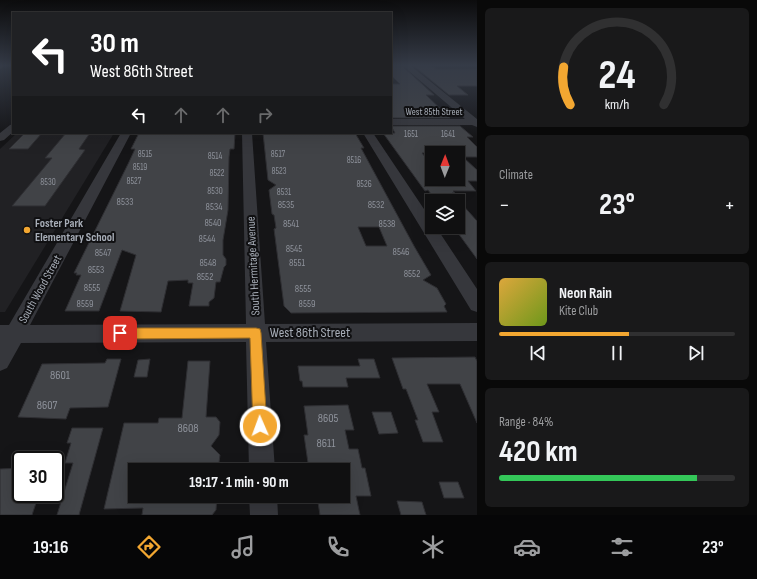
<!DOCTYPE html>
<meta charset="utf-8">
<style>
body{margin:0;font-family:"Sofia Sans Condensed",sans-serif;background:#19191a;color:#f1f3f6;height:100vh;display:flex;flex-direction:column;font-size:15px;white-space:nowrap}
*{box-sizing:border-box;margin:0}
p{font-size:13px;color:#9c9d9f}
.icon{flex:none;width:22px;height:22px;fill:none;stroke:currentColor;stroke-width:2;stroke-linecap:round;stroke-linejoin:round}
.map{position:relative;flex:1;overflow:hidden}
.drawer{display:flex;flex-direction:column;gap:8px;padding:8px;background:#090909;width:280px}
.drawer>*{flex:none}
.top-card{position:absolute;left:12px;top:12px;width:380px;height:122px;border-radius:0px;box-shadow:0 4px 16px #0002,0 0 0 1px #303031;background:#202124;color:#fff;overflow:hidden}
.needle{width:26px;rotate:1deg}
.controls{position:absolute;left:425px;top:146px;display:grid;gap:8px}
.controls a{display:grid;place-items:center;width:40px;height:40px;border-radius:0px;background:#101011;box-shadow:0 4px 16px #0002,0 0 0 1px #303031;font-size:20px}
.speed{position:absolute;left:12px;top:451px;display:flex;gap:8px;font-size:20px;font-weight:700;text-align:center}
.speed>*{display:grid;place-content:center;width:52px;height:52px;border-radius:50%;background:#101011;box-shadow:0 4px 16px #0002,0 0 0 1px #303031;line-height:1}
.speed .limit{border:2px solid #111;border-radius:6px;background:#fff;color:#111}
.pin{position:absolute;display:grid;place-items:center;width:34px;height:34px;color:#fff;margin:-17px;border-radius:8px;box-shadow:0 2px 6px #0006}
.me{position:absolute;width:44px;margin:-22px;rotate:358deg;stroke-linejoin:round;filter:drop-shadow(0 0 3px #0008)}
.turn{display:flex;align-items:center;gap:14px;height:84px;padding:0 12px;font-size:18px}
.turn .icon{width:52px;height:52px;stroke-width:2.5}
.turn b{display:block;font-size:28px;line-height:34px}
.lanes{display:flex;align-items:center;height:38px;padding:0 12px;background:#0003;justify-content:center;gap:20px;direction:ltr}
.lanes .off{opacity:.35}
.big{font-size:30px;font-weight:700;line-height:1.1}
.drawer .tile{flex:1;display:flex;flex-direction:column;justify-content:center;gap:6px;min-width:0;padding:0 14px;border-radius:6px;background:#19191a}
.drawer .dial{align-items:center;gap:0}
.dial svg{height:104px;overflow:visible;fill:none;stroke:#303031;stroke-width:7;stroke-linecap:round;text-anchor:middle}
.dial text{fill:#f1f3f6;stroke:none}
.song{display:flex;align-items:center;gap:12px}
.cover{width:48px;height:48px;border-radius:6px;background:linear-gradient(135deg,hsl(40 70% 55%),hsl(80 70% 35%))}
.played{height:4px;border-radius:2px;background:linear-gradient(90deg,#f3a731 55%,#303031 55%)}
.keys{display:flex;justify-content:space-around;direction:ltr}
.heat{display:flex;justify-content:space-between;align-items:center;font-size:22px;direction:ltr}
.charge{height:6px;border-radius:3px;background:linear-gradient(90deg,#34c759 84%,#303031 0)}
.trip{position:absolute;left:128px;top:463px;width:222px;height:40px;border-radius:0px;background:#101011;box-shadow:0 4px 16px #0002,0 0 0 1px #303031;font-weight:700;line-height:40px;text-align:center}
.tabs{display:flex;height:64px;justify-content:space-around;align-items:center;background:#060607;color:#9c9d9f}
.tabs .icon{width:28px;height:28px}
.tabs .on{color:#f3a731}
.tabs b{font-size:18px;color:#f1f3f6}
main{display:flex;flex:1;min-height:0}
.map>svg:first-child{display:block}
.built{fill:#212124}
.building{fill:#414347;stroke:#2f2f33;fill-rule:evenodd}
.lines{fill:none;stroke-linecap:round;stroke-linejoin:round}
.minor{fill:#36373c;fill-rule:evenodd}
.route{fill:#f3a731;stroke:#9e6d20}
.poi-dot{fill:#f3a731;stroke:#101012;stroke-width:1.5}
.labels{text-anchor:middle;stroke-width:4;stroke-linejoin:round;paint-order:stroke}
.far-number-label{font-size:9px;fill:#8e929b}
.far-street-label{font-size:10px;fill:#a7adb7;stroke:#101012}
.number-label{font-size:10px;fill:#8e929b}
.poi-label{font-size:12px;font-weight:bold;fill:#a7adb7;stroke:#101012;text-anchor:start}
.street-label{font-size:12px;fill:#a7adb7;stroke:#101012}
.near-number-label{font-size:12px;fill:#8e929b}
.near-street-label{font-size:14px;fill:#a7adb7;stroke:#101012}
</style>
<main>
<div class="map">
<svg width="477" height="515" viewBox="0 0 477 515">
<rect width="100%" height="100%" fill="#151517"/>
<path class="built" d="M17 133H114L5 312H0V149Z"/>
<path class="building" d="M391 66H402L434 95H426L450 118H391V84H400L391 75Z
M414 66H432L436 69H477V86H457L468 95H449Z
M391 126H460L473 137H467L477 147V157H463L477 170V181H468L476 191H453L455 193H452L477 221V259L458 233V201H436L428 190 425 191 383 133H395ZM422 153H458V179H432V165Z
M25 133H42L28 149H9Z
M66 133H90L79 149 85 150 45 206H12L52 158H45Z
M139 133H235L234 149H230L229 157 228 210 223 240V255L226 259V265L224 267 220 282H216L214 298 209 302V306H189L193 283H188V280L168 281 161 312 120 311 136 255 122 250 99 311H65L81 275H76L77 273H74L129 162 135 149H131Z
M263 133H355L364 148H361L414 246 431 275 423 280 437 288 446 304 444 306 447 312 291 313 284 306 274 229 276 228 274 215 272 214 269 190 276 185 268 180ZM358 227H379L387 246H366Z
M475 357 477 361V423L460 384H427L439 412H432L443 442H423L415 420H418L406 389H403L392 358Z
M107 359H121L108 407 70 408 66 419 18 417 42 364 105 363Z
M150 359 147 377H134L138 360Z
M358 359H374L380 378H346L348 387H303L302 381H300L298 366H360Z
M188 361H210L206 417H216L220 422 219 435 211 446 220 455 218 470H135L130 496H217L216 510 212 515H142L143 508 104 509 124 423H158L159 418H182Z
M348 405 354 430H345L349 449H358L362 468H365L371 496H356L360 515H320L317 496H343V470H309L304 435H308L304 406Z
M372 412H391L398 433 379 434Z
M72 428H103L79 515H57L73 463H65L71 443H67Z
M21 468V494H39L32 515H0V469Z
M439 482H458L464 498H444Z
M397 501 422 502 426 515H401Z"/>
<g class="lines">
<path class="minor" d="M0 66H3V67L0 69Z
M403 66H411L477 119V127L472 125H391V119H465Z
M13 124V132L4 140 0 141V133L10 125Z
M121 133H131L30 325 246 324 242 133H252L265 324 477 323V341L266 342 275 470H249L246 342 21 343 7 368 0 371V325H9Z
M363 133H373L432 221V227H436L477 289V312L471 310Z
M249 496H277L278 515H250Z"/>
</g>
<linearGradient id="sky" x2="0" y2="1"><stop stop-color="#0c0c0d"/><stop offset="0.47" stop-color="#353b47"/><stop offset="1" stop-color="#353b47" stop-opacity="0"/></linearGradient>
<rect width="477" height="139" fill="url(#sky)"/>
<path class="route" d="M120 328H256L260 329 261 333 267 426 265 431 260 433 255 431 253 426 250 338 120 339 116 337 114 333 116 330Z"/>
<circle class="poi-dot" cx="27" cy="230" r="4"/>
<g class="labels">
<g class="far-number-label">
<text x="411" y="137">1651</text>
<text x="448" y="137">1641</text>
<text x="145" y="157">8515</text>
<text x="278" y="157">8517</text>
<text x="215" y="159">8514</text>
<text x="354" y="163">8516</text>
<text x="140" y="170">8519</text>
<text x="279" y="174">8523</text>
<text x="217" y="176">8522</text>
<text x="134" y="184">8527</text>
<text x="48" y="185">8530</text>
<text x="364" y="187">8526</text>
<text x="215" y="194">8530</text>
<text x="284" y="195">8531</text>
</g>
<g class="far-street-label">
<text x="434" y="115">West 85th Street</text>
</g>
<g class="number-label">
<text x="125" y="205">8533</text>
<text x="286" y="208">8535</text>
<text x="376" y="208">8532</text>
<text x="214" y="210">8534</text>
<text x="213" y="226">8540</text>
<text x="291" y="227">8541</text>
<text x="387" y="227">8538</text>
<text x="207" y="242">8544</text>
<text x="294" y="252">8545</text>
<text x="401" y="255">8546</text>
<text x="103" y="256">8547</text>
<text x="208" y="266">8548</text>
<text x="297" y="266">8551</text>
<text x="96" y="273">8553</text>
<text x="412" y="277">8552</text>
<text x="205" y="280">8552</text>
<text x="92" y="291">8555</text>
<text x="303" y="292">8555</text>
<text x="85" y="307">8559</text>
<text x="307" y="307">8559</text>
</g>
<g class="poi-label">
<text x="35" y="227">Foster Park<tspan x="35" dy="14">Elementary School</tspan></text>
</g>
<g class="street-label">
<text transform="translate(253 266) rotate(-93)" y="4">South Hermitage Avenue</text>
<text transform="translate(40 289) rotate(-61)" y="4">South Wood Street</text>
</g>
<g class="near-number-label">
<text x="60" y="379">8601</text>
<text x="47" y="409">8607</text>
<text x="328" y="422">8605</text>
<text x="188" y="432">8608</text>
<text x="326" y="447">8611</text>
</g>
<g class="near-street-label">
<text x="310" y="337">West 86th Street</text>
</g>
</g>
</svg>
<div class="controls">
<a><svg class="needle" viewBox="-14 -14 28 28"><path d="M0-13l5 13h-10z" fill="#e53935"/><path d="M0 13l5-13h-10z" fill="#9c9d9f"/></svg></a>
<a><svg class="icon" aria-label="layers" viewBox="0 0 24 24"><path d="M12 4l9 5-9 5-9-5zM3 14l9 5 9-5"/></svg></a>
</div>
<div class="speed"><div class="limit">30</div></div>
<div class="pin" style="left:120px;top:333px;background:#d93025"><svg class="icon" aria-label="arrive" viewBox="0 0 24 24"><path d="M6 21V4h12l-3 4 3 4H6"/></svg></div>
<svg class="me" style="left:260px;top:426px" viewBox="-20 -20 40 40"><circle r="17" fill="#f3a731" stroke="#fff" stroke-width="3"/><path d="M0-11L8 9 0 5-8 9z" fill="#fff"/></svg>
<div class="trip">19:17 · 1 min · 90 m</div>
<div class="top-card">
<div class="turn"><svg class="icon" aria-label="left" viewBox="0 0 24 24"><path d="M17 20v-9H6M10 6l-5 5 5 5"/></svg><div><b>30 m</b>West 86th Street</div></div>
<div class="lanes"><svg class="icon" aria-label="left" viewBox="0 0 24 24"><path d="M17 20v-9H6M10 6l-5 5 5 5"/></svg><svg class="icon off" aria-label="ahead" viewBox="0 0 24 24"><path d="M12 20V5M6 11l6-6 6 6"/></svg><svg class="icon off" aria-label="ahead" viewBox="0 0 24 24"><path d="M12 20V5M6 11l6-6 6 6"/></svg><svg class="icon off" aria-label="right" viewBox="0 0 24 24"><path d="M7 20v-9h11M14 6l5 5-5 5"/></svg></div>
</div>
</div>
<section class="drawer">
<div class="tile dial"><svg viewBox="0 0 100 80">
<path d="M14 69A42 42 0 1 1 86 69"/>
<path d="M14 69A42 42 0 0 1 9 40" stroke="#f3a731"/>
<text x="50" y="56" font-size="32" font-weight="700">24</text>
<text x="50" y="72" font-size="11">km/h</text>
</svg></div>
<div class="tile"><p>Climate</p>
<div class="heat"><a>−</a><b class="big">23°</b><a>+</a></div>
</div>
<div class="tile">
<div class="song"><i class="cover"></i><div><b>Neon Rain</b><p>Kite Club</p></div></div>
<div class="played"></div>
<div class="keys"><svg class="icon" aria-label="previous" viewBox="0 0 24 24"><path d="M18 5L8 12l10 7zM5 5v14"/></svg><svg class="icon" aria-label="pause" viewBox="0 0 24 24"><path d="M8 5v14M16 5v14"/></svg><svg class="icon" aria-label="next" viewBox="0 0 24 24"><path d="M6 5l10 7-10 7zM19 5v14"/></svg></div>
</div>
<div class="tile"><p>Range · 84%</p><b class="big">420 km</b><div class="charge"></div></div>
</section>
</main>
<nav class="tabs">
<b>19:16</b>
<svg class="icon on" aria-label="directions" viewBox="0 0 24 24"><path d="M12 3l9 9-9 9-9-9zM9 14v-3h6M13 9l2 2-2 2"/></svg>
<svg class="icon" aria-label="music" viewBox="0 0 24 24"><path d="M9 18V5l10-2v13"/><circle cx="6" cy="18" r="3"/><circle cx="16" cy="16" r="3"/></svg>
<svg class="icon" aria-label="phone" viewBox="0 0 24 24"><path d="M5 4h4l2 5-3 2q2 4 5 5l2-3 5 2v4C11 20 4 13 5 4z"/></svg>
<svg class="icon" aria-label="climate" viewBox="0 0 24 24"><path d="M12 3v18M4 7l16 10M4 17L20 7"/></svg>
<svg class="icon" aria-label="car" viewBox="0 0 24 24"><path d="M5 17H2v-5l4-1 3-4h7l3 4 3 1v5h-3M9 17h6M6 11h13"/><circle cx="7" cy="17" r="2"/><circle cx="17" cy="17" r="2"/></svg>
<svg class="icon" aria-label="filters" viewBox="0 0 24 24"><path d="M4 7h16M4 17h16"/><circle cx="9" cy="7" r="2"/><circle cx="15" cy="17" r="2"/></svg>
<b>23°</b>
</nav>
